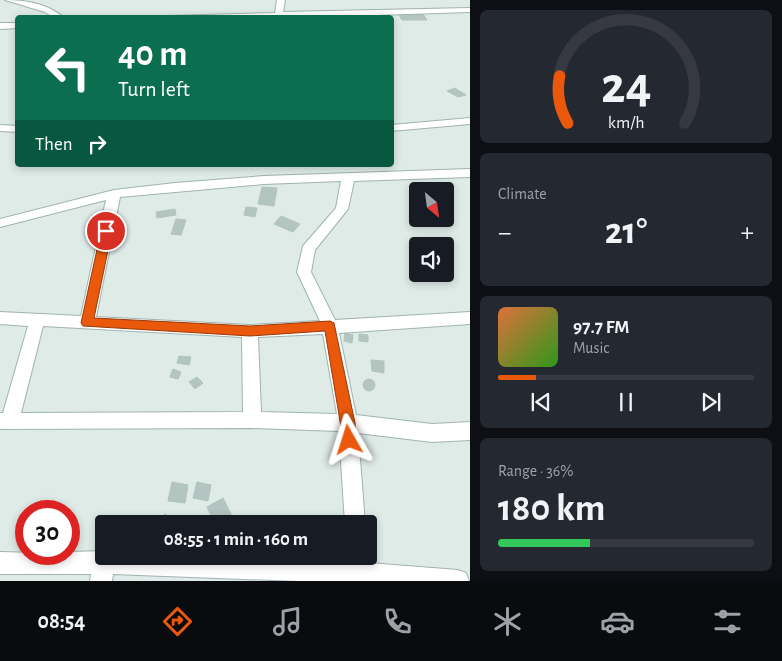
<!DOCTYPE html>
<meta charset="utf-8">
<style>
body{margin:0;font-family:"Alegreya Sans",sans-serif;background:#242831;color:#f1f3f6;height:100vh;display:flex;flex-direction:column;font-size:19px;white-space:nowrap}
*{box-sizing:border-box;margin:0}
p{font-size:16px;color:#9ea1a6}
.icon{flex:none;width:28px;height:28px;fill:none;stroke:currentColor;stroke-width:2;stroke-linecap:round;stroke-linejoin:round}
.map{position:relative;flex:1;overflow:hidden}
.panel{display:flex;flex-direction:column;gap:10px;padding:10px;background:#0d0f14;width:312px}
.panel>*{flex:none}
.banner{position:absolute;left:15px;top:15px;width:379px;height:152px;border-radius:5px;box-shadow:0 2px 8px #0003;background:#0b6e4f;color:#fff;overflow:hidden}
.needle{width:32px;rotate:151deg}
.buttons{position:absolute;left:409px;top:182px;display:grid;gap:10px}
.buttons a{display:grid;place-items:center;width:45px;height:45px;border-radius:5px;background:#171b24;box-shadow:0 2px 8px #0003;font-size:25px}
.speed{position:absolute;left:15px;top:500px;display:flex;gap:10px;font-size:25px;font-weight:700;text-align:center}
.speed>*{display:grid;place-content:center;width:65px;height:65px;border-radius:50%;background:#171b24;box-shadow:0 2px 8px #0003;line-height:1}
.speed .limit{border:8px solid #d22;background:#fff;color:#111}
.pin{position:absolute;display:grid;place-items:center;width:42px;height:42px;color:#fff;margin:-21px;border:2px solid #fff;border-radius:50%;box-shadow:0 1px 5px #0007}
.me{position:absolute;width:55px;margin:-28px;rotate:354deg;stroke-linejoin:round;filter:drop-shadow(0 0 4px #0008)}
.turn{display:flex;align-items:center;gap:18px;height:105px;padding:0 20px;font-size:22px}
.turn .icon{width:65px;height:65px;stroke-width:2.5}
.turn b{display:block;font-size:35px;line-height:42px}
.then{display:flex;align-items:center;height:48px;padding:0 20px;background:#0003;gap:10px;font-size:19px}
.big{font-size:38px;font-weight:600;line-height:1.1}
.panel .card{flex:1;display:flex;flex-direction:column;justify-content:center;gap:8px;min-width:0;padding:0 18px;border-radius:8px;background:#242831}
.panel .dial{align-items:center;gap:0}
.dial svg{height:130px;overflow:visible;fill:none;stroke:#363941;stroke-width:7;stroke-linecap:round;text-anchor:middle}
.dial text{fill:#f1f3f6;stroke:none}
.song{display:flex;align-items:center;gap:15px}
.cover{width:60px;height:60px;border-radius:8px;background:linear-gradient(135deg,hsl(20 70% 55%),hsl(110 70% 35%))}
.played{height:5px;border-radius:2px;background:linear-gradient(90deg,#ea580c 15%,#363941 15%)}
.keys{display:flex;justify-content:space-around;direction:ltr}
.heat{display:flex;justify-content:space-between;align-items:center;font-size:28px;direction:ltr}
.charge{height:8px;border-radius:4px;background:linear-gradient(90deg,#34c759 36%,#363941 0)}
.trip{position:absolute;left:95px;top:515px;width:282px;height:50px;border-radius:5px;background:#171b24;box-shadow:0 2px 8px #0003;font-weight:600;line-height:50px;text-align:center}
.dock{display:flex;height:80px;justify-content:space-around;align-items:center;background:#090b0e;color:#9ea1a6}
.dock .icon{width:35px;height:35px}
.dock .current{color:#ea580c}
.dock b{font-size:22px;color:#f1f3f6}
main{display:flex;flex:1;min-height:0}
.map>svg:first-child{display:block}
.building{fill:#b3c5c0;stroke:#b0c4bf}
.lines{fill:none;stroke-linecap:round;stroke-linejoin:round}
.minor-casing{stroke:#a1b3af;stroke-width:2}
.minor{fill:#fff;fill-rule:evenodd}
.route{fill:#ea580c;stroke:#983908}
</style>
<main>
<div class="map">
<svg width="470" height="581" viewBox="0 0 470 581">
<rect width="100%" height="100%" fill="#deebe7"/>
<path class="building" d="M423 14 427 20H402L399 15Z
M387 15 388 18 349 16Z
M455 88 466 95 458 97 447 91Z
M262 187 277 188 274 206 258 204Z
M246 207 257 208 255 217 244 215Z
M175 209 176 215 157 218 156 212Z
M281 216 300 224 293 232 274 224Z
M176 219 186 220 181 235 171 234Z
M345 333 353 335 352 343 344 341Z
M359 334 368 335V342L359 341Z
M179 356 191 357 189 365 177 363Z
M371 360 384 361V373L372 371Z
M173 369 181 372 178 379 170 377Z
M197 377 203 383 195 389 189 382Z
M363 385a6 6 0 1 1 12 0a6 6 0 1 1-12 0Z
M172 482 188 485 185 503 168 501Z
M197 482 211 485 208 501 193 498Z
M223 498 233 518 222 524H215L207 507Z
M165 514 176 521 174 524H159Z"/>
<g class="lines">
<g class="minor-casing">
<path id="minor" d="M5 0C25 0 49 4 64 18H54L45 12Z
M277 0H285L283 12 470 8V12L282 18H164L168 16 275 13Z
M0 23H18V28L0 29Z
M470 118V124L391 131V125Z
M0 125 18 126V132L0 131Z
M470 169V177L354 181 348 209 315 250 311 272 335 320 470 312V324L339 333 356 415 432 424 470 422V440L432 442 358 433 365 524H345L339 431 252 428 0 429V413H3L28 326 0 324V312L81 316 106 200 0 227V219L114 190 175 183 264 176ZM341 181 336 208 303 246 297 272 320 321 250 325 96 317 120 197 264 184ZM43 326 242 337 243 412 21 413ZM323 334 337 414 261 412 258 337Z
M104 551V556H239L348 562 347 556H369V563L458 570 466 573 469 581H299L113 574 112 581H90L91 574H0V552L69 554V552Z"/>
</g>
<use href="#minor" class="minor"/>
</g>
<path class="route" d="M106 228 112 231 94 318 250 326 330 321 334 323 355 423 356 440 354 445 349 447 344 445 325 331 250 336 83 326 81 323 101 231Z"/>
</svg>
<div class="buttons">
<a><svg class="needle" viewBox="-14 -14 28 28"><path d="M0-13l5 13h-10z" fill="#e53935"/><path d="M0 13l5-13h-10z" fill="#9ea1a6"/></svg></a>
<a><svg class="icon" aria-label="sound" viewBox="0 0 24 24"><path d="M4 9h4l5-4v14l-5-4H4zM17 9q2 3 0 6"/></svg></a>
</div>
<div class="speed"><div class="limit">30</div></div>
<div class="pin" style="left:106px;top:231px;background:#d93025"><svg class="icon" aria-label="arrive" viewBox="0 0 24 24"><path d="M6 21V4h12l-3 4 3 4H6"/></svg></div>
<svg class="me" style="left:349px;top:440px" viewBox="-20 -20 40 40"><path d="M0-17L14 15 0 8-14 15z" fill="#ea580c" stroke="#fff" stroke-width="4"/></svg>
<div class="trip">08:55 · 1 min · 160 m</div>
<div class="banner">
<div class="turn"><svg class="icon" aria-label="left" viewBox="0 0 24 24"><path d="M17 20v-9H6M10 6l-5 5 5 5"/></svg><div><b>40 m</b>Turn left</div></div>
<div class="then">Then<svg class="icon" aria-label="right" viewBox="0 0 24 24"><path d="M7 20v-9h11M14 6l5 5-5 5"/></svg></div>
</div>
</div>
<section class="panel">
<div class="card dial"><svg viewBox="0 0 100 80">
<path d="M14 69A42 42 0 1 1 86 69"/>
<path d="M14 69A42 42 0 0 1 9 40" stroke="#ea580c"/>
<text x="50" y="56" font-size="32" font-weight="700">24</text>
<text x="50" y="72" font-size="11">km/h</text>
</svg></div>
<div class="card"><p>Climate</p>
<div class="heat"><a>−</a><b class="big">21°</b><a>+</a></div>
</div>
<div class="card">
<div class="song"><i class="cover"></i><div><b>97.7 FM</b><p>Music</p></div></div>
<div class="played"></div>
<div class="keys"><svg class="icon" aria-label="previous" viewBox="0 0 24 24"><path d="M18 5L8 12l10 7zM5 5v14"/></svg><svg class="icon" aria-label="pause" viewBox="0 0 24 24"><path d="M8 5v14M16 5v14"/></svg><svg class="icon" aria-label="next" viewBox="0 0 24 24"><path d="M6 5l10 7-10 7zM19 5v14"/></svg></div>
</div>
<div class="card"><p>Range · 36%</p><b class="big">180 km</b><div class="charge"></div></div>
</section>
</main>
<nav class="dock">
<b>08:54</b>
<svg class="icon current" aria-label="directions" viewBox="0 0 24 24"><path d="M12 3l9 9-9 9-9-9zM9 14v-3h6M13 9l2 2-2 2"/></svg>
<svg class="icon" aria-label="music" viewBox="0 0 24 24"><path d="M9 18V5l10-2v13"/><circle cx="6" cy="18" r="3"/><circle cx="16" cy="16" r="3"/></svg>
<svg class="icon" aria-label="phone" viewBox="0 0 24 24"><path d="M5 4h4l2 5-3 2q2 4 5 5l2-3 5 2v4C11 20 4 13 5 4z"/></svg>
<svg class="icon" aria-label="climate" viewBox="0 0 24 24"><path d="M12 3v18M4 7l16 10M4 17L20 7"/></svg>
<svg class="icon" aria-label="car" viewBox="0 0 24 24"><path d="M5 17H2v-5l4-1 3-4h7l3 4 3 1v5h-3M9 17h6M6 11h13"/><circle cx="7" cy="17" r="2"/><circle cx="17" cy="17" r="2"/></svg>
<svg class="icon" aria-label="filters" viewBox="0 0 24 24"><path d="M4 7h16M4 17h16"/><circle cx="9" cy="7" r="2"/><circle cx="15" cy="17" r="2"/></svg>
</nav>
